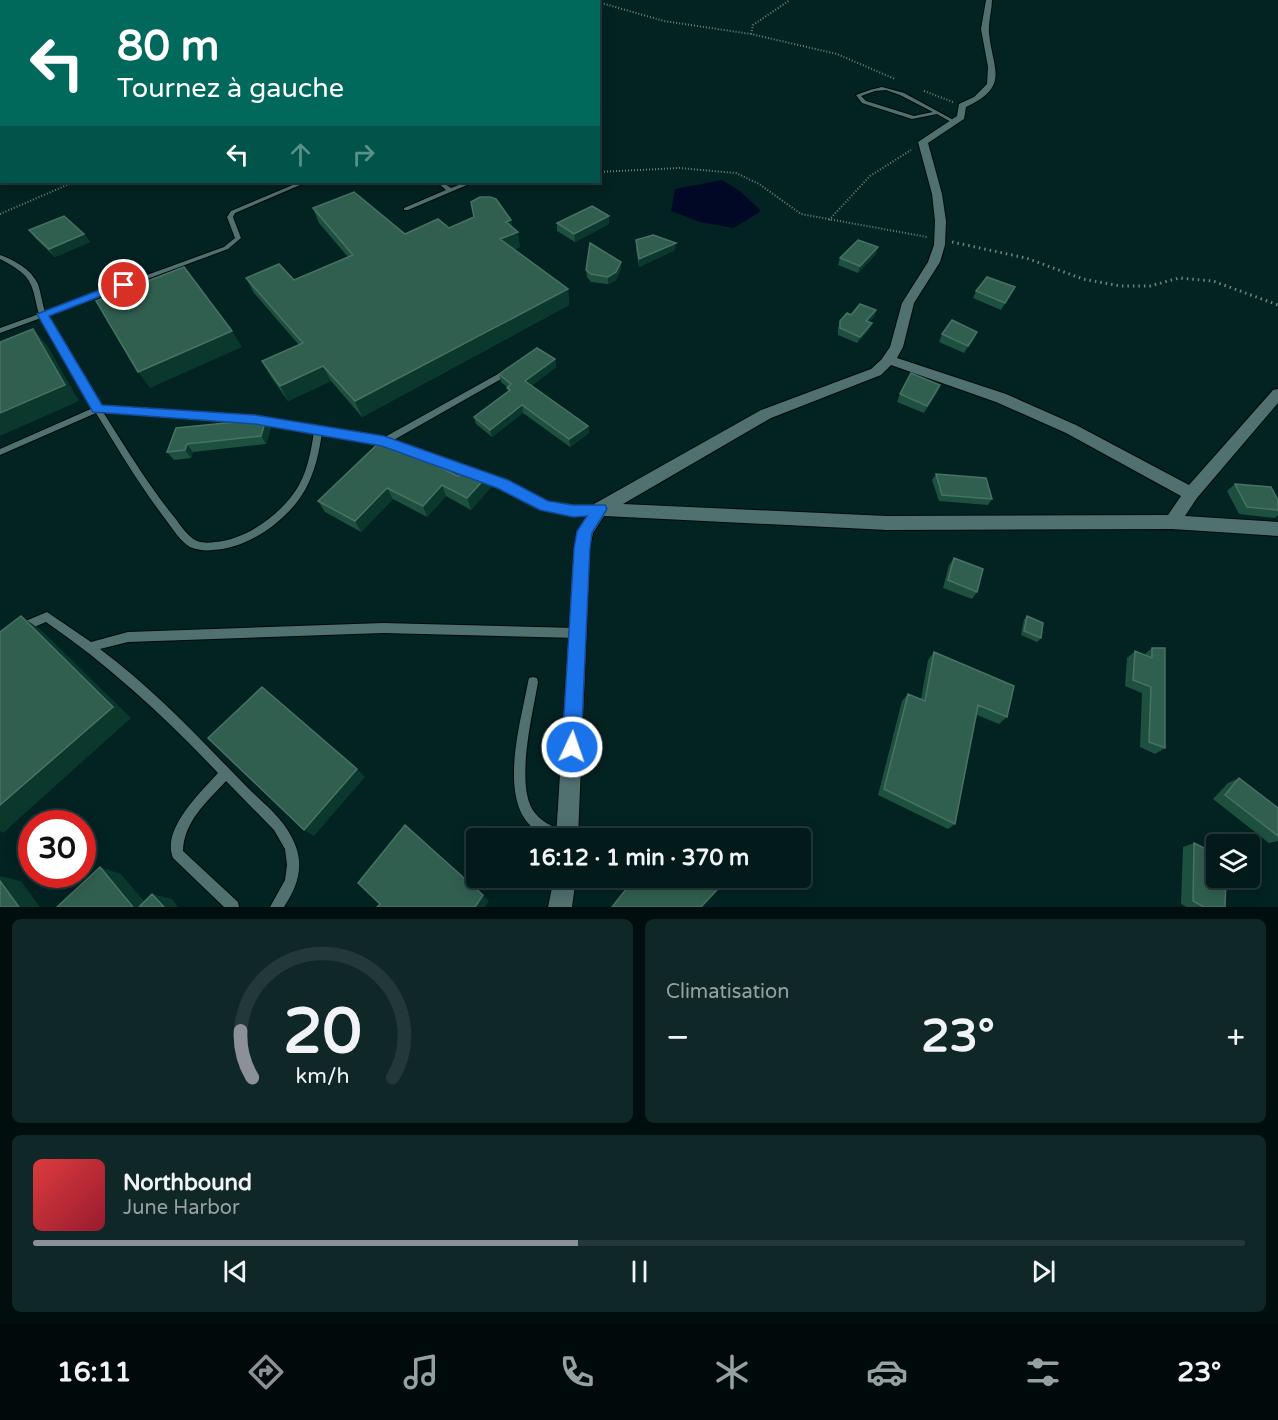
<!DOCTYPE html>
<html lang="fr">
<meta charset="utf-8">
<style>
body{margin:0;font-family:"Varela Round",sans-serif;background:#102727;color:#f1f3f6;height:100vh;display:flex;flex-direction:column;font-size:22px;white-space:nowrap}
*{box-sizing:border-box;margin:0}
p{font-size:20px;color:#96a1a2}
.icon{flex:none;width:33px;height:33px;fill:none;stroke:currentColor;stroke-width:2;stroke-linecap:round;stroke-linejoin:round}
.map{position:relative;height:907px;overflow:hidden}
.details{display:flex;flex-direction:column;gap:12px;padding:12px;background:#010e0e;flex:1}
.details>*{flex:none}
.banner{position:absolute;left:0px;top:0px;width:600px;height:183px;box-shadow:0 3px 15px #0003,0 0 0 2px #233839;background:#00695c;color:#fff;overflow:hidden}
.buttons{position:absolute;left:1206px;top:834px;display:grid;gap:12px}
.buttons a{display:grid;place-items:center;width:54px;height:54px;border-radius:6px;background:#021a1a;box-shadow:0 3px 15px #0003,0 0 0 2px #233839;font-size:30px}
.speed{position:absolute;left:18px;top:810px;display:flex;gap:12px;font-size:30px;font-weight:700;text-align:center}
.speed>*{display:grid;place-content:center;width:78px;height:78px;border-radius:50%;background:#021a1a;box-shadow:0 3px 15px #0003,0 0 0 2px #233839;line-height:1}
.speed .limit{border:9px solid #d22;background:#fff;color:#111}
.pin{position:absolute;display:grid;place-items:center;width:51px;height:51px;color:#fff;margin:-26px;border:3px solid #fff;border-radius:50%;box-shadow:0 2px 6px #0007}
.me{position:absolute;width:66px;margin:-33px;rotate:3deg;stroke-linejoin:round;filter:drop-shadow(0 0 4px #0008)}
.turn{display:flex;align-items:center;gap:21px;height:126px;padding:0 18px;font-size:27px}
.turn .icon{width:78px;height:78px;stroke-width:2.5}
.turn b{display:block;font-size:42px;line-height:51px}
.lanes{display:flex;align-items:center;height:57px;padding:0 18px;background:#0003;justify-content:center;gap:30px;direction:ltr}
.lanes .off{opacity:.35}
.big{font-size:45px;font-weight:700;line-height:1.1}
.details .widget{flex:1;display:flex;flex-direction:column;justify-content:center;gap:9px;min-width:0;padding:0 21px;border-radius:9px;background:#102727}
.details .dial{align-items:center;gap:0}
.dial svg{height:156px;overflow:visible;fill:none;stroke:#233839;stroke-width:7;stroke-linecap:round;text-anchor:middle}
.dial text{fill:#f1f3f6;stroke:none}
.song{display:flex;align-items:center;gap:18px}
.cover{width:72px;height:72px;border-radius:9px;background:linear-gradient(135deg,hsl(0 70% 55%),hsl(350 70% 35%))}
.played{height:6px;border-radius:3px;background:linear-gradient(90deg,#8c9099 45%,#233839 45%)}
.keys{display:flex;justify-content:space-around;direction:ltr}
.heat{display:flex;justify-content:space-between;align-items:center;font-size:33px;direction:ltr}
.details .tiles{flex:1;display:grid;gap:12px;grid-template-columns:1fr 1fr}
.widget:last-child{grid-column:span 2}
.trip{position:absolute;left:466px;top:828px;width:345px;height:60px;border-radius:6px;background:#021a1a;box-shadow:0 3px 15px #0003,0 0 0 2px #233839;font-weight:700;line-height:60px;text-align:center}
.tabs{display:flex;height:96px;justify-content:space-around;align-items:center;background:#010a0a;color:#96a1a2}
.tabs .icon{width:42px;height:42px}
.tabs .on{color:#8c9099}
.tabs b{font-size:27px;color:#f1f3f6}
.map>svg:first-child{display:block}
.water{fill:#000825}
.lines{fill:none;stroke-linecap:round;stroke-linejoin:round}
.lane-casing{stroke:#000a0a;stroke-width:2}
.street-casing{stroke:#000a0a;stroke-width:2}
.path-far1{stroke:#6e8585;stroke-width:2;stroke-dasharray:1 2;stroke-linecap:butt}
.path{stroke:#6e8585;stroke-width:3;stroke-dasharray:1.5 4;stroke-linecap:butt}
.lane{fill:#517070;fill-rule:evenodd}
.street{fill:#517070;fill-rule:evenodd}
.wall{fill:#1e503f}
.shaded-wall{fill:#0b382c}
.building{fill:#305f4f;stroke:#487264;stroke-width:1.5}
.route{fill:#1a73e8;stroke:#114b97;stroke-width:1.5}
</style>
<div class="map">
<svg width="1278" height="907" viewBox="0 0 1278 907">
<rect width="100%" height="100%" fill="#032222"/>
<path class="water" d="M722 180 740 191 761 211 734 228 700 222 671 211 675 189Z"/>
<g class="lines">
<g class="lane-casing">
<path id="lane" d="M882 87 904 93 957 122 953 123 937 114 912 119 862 103 856 95 870 90ZM886 90 900 95 933 112 914 116 866 101 861 96 875 91Z
M300 182H307L235 213 233 217 241 238 228 249 47 316 99 406 255 416 383 438 507 369 510 370 511 372 510 374 392 441 506 482 547 503 574 507 599 505 602 506 603 509 602 512 574 515 545 510 500 486 383 444 322 433C319 453 315 472 305 490 288 520 248 549 213 550 206 551 197 550 190 547 180 541 173 529 166 520 140 486 118 449 96 413L0 455V449L93 408 41 318 0 333V328L39 314C36 305 35 294 31 285 26 272 11 265 0 259V255C14 260 31 269 38 284 41 293 42 303 45 312L224 247 235 238 227 217 231 211ZM103 412 255 422 314 432C311 450 308 469 299 485 284 512 247 540 215 542 210 543 202 543 197 541 188 537 181 526 175 518 148 485 126 448 103 412Z
M437 182H442L451 188 467 182H474L408 210H404V208L446 190Z
M47 612 91 642 128 632 383 623 577 628 581 630 582 633 581 636 577 638 383 633 128 642 100 649C154 689 200 739 247 787 266 806 287 821 296 847 304 869 296 889 284 907H270L285 880 287 865 285 849 274 830 226 781C207 802 184 821 183 851L238 902 239 907H224L173 858C161 829 201 792 218 773 165 717 110 666 46 622L20 633 16 631 15 628 16 625Z
M533 677 537 678 538 682C533 713 514 788 535 813 543 824 558 828 570 834L572 838C566 838 559 840 553 838 549 838 544 835 541 833 494 809 521 722 528 682L529 678Z"/>
</g>
<g class="street-casing">
<path id="street" d="M986 0H992C992 11 988 22 989 33 993 71 1010 86 966 107L964 119 928 143 942 194 946 221 945 245 940 262 914 303 903 347 897 358 1006 394 1076 425 1189 485 1273 390 1278 389V403L1197 498 1185 516 1278 522V536L1172 529 887 530 604 516 593 533 590 548 578 838H556L574 548 577 531 594 504 761 410 871 369 881 360 890 347 902 303 928 262 934 245 935 221 932 194 918 142 957 116 959 104 974 97 987 84 988 67 981 29ZM891 365 996 402 1066 433 1181 496 1168 515 887 516 623 504 771 418 881 375Z
M554 878H576L572 907H548Z"/>
</g>
<path class="path-far1" d="M85 0 89 2
M425 0 427 2
M288 2 294 0
M514 2 518 0
M598 2 664 21 751 34 837 54 895 79
M751 34 753 25 790 0
M924 91 953 102
M598 172 679 168 736 173 759 184 801 214 927 237
M0 214 74 182
M829 220 870 176 911 150"/>
<path class="path" d="M952 242 1026 258 1083 279 1121 286H1150L1179 278 1213 281 1278 305"/>
<use href="#lane" class="lane"/>
<use href="#street" class="street"/>
</g>
<path class="wall" d="M313 208 405 234 511 220 512 227 520 247 514 250 568 289 569 305 362 417 331 381 288 401 271 377 262 361 299 345 254 293 246 278 294 280 348 257 319 223Z
M609 216V224L575 242 557 231V223Z
M29 230 84 234 90 242 55 257 35 238Z
M636 240 675 250 639 267 636 248Z
M878 247 876 254 858 273 838 265 840 258Z
M621 262V269L616 280 608 284 591 282 587 277 586 270Z
M1015 287 1001 310 973 298 976 291Z
M876 310 874 317 869 322V330L857 343 838 335V328L840 321 851 315Z
M977 332 974 339 964 353 939 342 942 334Z
M555 359 556 367 531 386 588 426 589 433 570 447 523 413 492 437 476 424 474 417 508 392 507 387 501 382 499 374Z
M940 385 937 393 924 413 897 402 900 394Z
M271 427 266 444 193 452 191 458 174 460 167 452 176 428Z
M489 474 492 486 471 510 446 496 427 517 393 499 361 532 325 512 318 501 458 476Z
M936 474 992 499 988 505 939 501 932 480Z
M1235 484 1278 500V515L1275 518 1239 514 1227 491Z
M954 558 977 592 972 599 943 588 949 565Z
M1027 616 1041 638 1037 642 1021 635 1024 619Z
M1152 648 1165 748 1155 754 1140 747 1142 693 1125 686 1127 658 1135 651 1144 655Z
M934 652 1007 717 999 724 977 715 955 824 948 829 878 795 902 701 908 694 921 699 928 660Z
M1239 778 1278 808V841L1269 843 1213 799 1228 783Z
M1194 843 1225 907H1187L1181 904 1183 847Z"/>
<path class="shaded-wall" d="M609 216V224L575 242 574 234Z
M511 220 513 234 518 232 520 247 503 255 500 239 506 222Z
M84 234 90 242 55 257 49 249Z
M676 243 675 250 639 267V259Z
M878 247 876 254 858 273 860 266Z
M621 262V269L616 280 608 284V277Z
M568 289 569 305 362 417 355 401Z
M876 310 874 317 864 328 866 321Z
M872 323 869 330 857 343 860 337Z
M33 329 47 345 79 401 0 436V413Z
M232 331 242 347 150 388 138 372Z
M977 332 974 339 964 353 968 346Z
M555 359 556 367 526 389 525 381Z
M323 366 331 381 288 401 280 386Z
M940 385 937 393 924 413 927 406Z
M522 405 523 413 492 437 490 430Z
M266 419 271 427 266 444 261 436Z
M588 426 589 433 570 447 569 439Z
M187 444 193 452 191 458 185 450Z
M489 474 492 486 471 510 467 498Z
M442 485 446 496 427 517 423 506Z
M387 488 393 499 361 532 355 521Z
M21 616 41 630 131 718 3 833 0 831V805Z
M357 769 365 777 314 836 304 830Z
M100 867 121 874 149 907H133Z
M0 876 21 881 40 907H19L0 881Z
M152 894 172 899 178 907H164Z
M483 895 489 901 485 907H475Z"/>
<path class="building" d="M354 192 405 234 438 219 449 228 474 217 471 202 480 197H490L496 199 511 220 506 222 518 232 500 239 568 289 355 401 323 366 280 386 262 361 303 343 246 278 279 264 294 280 353 255 313 208Z
M592 206 609 216 574 234 557 223Z
M64 216 84 234 49 249 29 230Z
M653 235 676 243 639 259 636 240Z
M858 240 878 247 860 266 840 258Z
M590 243 621 262 616 272 608 277 591 274 586 270Z
M184 267 232 331 138 372 96 301Z
M987 277 1015 287 1005 303 976 291Z
M860 304 876 310 866 321 872 323 860 337 840 328V321L847 313 851 315Z
M952 320 977 332 968 346 942 334Z
M33 329 65 385 0 413V342Z
M537 348 555 359 525 381 588 426 569 439 522 405 490 430 474 417 510 390 507 388 511 384 499 374Z
M911 373 940 385 927 406 900 394Z
M266 419 261 436 187 444 185 450 167 452 176 428Z
M382 440 458 476 467 466 489 474 467 498 442 485 423 506 387 488 355 521 318 501Z
M936 474 986 478 992 499 942 495Z
M1235 484 1271 487 1278 500V510L1247 507Z
M954 558 983 569 977 592 948 580Z
M21 616 113 707 0 805V632Z
M1027 616 1043 623 1041 638 1024 631Z
M1152 648H1165V748L1149 742 1151 687 1133 680 1135 651 1152 658Z
M934 652 1014 686 1007 717 978 705 955 824 884 789 908 694 925 701Z
M262 687 357 769 304 830 208 738Z
M1239 778 1278 808V836L1225 795Z
M405 825 483 895 475 907H377L380 904 358 883Z
M1194 843 1216 854V878H1226L1225 907H1204L1193 901Z
M100 867 133 907H57Z
M635 878H728L701 907H612Z
M0 881 19 907H0Z
M152 894 164 907H139Z"/>
<path class="route" d="M120 282 130 285 49 316 102 405 255 415 384 436 508 480 548 501 573 505H605L607 509 592 533 590 548 581 747 578 754 572 757 565 754 562 747 574 548 577 531 587 516 573 517 540 510 497 488 382 446 255 424 93 412 37 314Z"/>
</svg>
<div class="buttons">
<a><svg class="icon" aria-label="layers" viewBox="0 0 24 24"><path d="M12 4l9 5-9 5-9-5zM3 14l9 5 9-5"/></svg></a>
</div>
<div class="speed"><div class="limit">30</div></div>
<div class="pin" style="left:124px;top:285px;background:#d93025"><svg class="icon" aria-label="arrive" viewBox="0 0 24 24"><path d="M6 21V4h12l-3 4 3 4H6"/></svg></div>
<svg class="me" style="left:572px;top:747px" viewBox="-20 -20 40 40"><circle r="17" fill="#1a73e8" stroke="#fff" stroke-width="3"/><path d="M0-11L8 9 0 5-8 9z" fill="#fff"/></svg>
<div class="trip">16:12 · 1 min · 370 m</div>
<div class="banner">
<div class="turn"><svg class="icon" aria-label="left" viewBox="0 0 24 24"><path d="M17 20v-9H6M10 6l-5 5 5 5"/></svg><div><b>80 m</b>Tournez à gauche</div></div>
<div class="lanes"><svg class="icon" aria-label="left" viewBox="0 0 24 24"><path d="M17 20v-9H6M10 6l-5 5 5 5"/></svg><svg class="icon off" aria-label="ahead" viewBox="0 0 24 24"><path d="M12 20V5M6 11l6-6 6 6"/></svg><svg class="icon off" aria-label="right" viewBox="0 0 24 24"><path d="M7 20v-9h11M14 6l5 5-5 5"/></svg></div>
</div>
</div>
<section class="details">
<div class="tiles">
<div class="widget dial"><svg viewBox="0 0 100 80">
<path d="M14 69A42 42 0 1 1 86 69"/>
<path d="M14 69A42 42 0 0 1 8 45" stroke="#8c9099"/>
<text x="50" y="56" font-size="32" font-weight="700">20</text>
<text x="50" y="72" font-size="11">km/h</text>
</svg></div>
<div class="widget"><p>Climatisation</p>
<div class="heat"><a>−</a><b class="big">23°</b><a>+</a></div>
</div>
<div class="widget">
<div class="song"><i class="cover"></i><div><b>Northbound</b><p>June Harbor</p></div></div>
<div class="played"></div>
<div class="keys"><svg class="icon" aria-label="previous" viewBox="0 0 24 24"><path d="M18 5L8 12l10 7zM5 5v14"/></svg><svg class="icon" aria-label="pause" viewBox="0 0 24 24"><path d="M8 5v14M16 5v14"/></svg><svg class="icon" aria-label="next" viewBox="0 0 24 24"><path d="M6 5l10 7-10 7zM19 5v14"/></svg></div>
</div>
</div>
</section>
<nav class="tabs">
<b>16:11</b>
<svg class="icon on" aria-label="directions" viewBox="0 0 24 24"><path d="M12 3l9 9-9 9-9-9zM9 14v-3h6M13 9l2 2-2 2"/></svg>
<svg class="icon" aria-label="music" viewBox="0 0 24 24"><path d="M9 18V5l10-2v13"/><circle cx="6" cy="18" r="3"/><circle cx="16" cy="16" r="3"/></svg>
<svg class="icon" aria-label="phone" viewBox="0 0 24 24"><path d="M5 4h4l2 5-3 2q2 4 5 5l2-3 5 2v4C11 20 4 13 5 4z"/></svg>
<svg class="icon" aria-label="climate" viewBox="0 0 24 24"><path d="M12 3v18M4 7l16 10M4 17L20 7"/></svg>
<svg class="icon" aria-label="car" viewBox="0 0 24 24"><path d="M5 17H2v-5l4-1 3-4h7l3 4 3 1v5h-3M9 17h6M6 11h13"/><circle cx="7" cy="17" r="2"/><circle cx="17" cy="17" r="2"/></svg>
<svg class="icon" aria-label="filters" viewBox="0 0 24 24"><path d="M4 7h16M4 17h16"/><circle cx="9" cy="7" r="2"/><circle cx="15" cy="17" r="2"/></svg>
<b>23°</b>
</nav>
